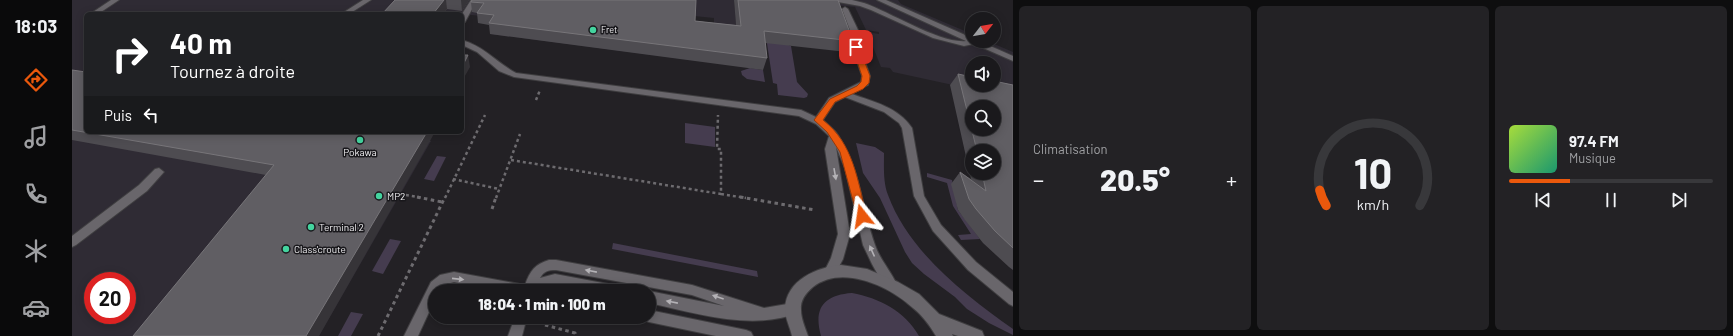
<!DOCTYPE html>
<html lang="fr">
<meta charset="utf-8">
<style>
body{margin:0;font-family:Barlow,sans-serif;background:#232225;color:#f1f3f6;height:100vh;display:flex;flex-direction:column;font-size:15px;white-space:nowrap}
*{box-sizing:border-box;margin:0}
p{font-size:13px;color:#9fa0a3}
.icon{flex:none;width:22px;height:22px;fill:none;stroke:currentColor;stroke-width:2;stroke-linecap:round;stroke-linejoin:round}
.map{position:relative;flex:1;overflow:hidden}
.details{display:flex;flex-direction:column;gap:6px;padding:6px;background:#0e0e0f;width:720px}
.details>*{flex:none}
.banner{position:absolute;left:12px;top:12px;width:380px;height:122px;border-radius:6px;box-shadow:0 2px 10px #0003,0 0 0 1px #38383b;background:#202124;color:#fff;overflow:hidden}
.needle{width:26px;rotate:59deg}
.tools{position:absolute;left:893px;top:12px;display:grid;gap:8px}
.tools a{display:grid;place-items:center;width:36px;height:36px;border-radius:50%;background:#1a191c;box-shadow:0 2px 10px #0003,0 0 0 1px #38383b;font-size:20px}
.speed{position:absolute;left:12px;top:272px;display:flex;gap:8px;font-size:20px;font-weight:700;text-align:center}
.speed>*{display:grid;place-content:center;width:52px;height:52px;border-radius:50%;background:#1a191c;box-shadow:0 2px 10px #0003,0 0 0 1px #38383b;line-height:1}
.speed .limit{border:6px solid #d22;background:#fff;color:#111}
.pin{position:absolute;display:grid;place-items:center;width:34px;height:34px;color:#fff;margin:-17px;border-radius:8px;box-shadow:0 2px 6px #0006}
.me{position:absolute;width:44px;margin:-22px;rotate:345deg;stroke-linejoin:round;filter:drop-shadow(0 0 3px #0008)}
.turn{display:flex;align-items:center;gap:14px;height:84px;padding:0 20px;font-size:18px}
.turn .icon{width:52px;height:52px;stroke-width:2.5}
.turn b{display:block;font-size:28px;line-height:34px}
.then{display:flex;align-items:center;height:38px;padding:0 20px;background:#0003;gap:8px;font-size:15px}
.big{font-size:30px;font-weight:800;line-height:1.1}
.details .tile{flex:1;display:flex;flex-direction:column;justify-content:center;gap:6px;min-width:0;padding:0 14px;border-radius:6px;background:#232225}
.details .dial{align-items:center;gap:0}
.dial svg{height:104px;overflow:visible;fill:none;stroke:#38383b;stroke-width:7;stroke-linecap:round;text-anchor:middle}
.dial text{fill:#f1f3f6;stroke:none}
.song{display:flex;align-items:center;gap:12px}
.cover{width:48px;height:48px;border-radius:6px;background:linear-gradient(135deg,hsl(80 70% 55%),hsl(160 70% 35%))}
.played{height:4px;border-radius:2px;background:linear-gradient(90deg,#ea580c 30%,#38383b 30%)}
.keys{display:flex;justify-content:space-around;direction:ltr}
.heat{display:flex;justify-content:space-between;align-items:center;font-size:22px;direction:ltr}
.details .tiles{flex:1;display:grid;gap:6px;grid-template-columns:repeat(3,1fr)}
.trip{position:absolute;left:356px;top:284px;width:228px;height:40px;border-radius:20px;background:#1a191c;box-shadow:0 2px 10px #0003,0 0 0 1px #38383b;font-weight:800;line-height:40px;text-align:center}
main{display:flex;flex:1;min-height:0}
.dock{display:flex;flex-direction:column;width:72px;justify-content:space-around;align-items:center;background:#0a0a0b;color:#9fa0a3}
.dock .icon{width:28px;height:28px}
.dock .on{color:#ea580c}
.dock b{font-size:18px;color:#f1f3f6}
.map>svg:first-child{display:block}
.built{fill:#2f2b34;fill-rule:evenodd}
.green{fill:#453c4f}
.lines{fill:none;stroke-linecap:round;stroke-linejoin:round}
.lane-casing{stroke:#3f3e40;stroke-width:2}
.street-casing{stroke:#3f3e40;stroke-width:2}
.path-far1{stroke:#6d6b6f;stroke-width:2.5;stroke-dasharray:3 3;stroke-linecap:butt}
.path{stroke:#6d6b6f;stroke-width:3;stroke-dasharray:3.5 3.5;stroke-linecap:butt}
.lane{fill:#69666b;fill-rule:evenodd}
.street{fill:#69666b;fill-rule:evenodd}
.wall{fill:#4e4c51;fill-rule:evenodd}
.shaded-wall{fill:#363438}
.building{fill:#605e63;stroke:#777579;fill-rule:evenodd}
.oneway{fill:#b4b2b6}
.route{fill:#ea580c;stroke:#983908}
.poi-dot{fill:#44d49f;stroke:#19181c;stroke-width:1.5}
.labels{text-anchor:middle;stroke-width:3;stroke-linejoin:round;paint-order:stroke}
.far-poi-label{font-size:9px;fill:#f2f1f3;stroke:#19181c;text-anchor:start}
.poi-label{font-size:10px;fill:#f2f1f3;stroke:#19181c;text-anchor:start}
</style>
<main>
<nav class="dock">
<b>18:03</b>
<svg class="icon on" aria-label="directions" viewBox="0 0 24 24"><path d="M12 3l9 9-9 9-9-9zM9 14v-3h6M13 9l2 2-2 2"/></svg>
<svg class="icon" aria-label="music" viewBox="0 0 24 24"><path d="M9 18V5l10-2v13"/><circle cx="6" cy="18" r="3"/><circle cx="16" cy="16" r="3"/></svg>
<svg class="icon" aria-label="phone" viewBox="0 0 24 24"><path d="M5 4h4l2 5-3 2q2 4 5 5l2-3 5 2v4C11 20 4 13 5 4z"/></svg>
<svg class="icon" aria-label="climate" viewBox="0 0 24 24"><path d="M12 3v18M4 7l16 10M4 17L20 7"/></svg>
<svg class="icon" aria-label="car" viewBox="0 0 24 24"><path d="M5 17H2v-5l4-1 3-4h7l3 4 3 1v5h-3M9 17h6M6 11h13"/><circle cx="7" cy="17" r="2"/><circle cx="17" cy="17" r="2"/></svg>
</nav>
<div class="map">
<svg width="941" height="336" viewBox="0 0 941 336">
<rect width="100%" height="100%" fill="#232125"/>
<path class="built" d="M0 0H662L664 24 711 30 642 24V18L622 16 619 60 418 34 427 18 373 12 371 14H14V132L359 141 247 336H0ZM21 281H55V315H21Z
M712 0H826L829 4 900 34V41H915L941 52V98L821 72 818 68 809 67 795 32 807 34V32L794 30 783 7ZM900 63H922V85H900Z"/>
<path class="green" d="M694 37 719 46 725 82 736 94 735 97 732 98 706 95 705 84 701 83Z
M678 68 691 70 693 82 675 79 670 75 669 71Z
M613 123 643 127V147L613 143Z
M784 143 803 147 812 153C812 167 811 182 816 195 837 252 893 295 941 329V335L917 323 895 309 883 297 852 274 840 263 833 252 808 198 791 173Z
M365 156 374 157 362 181 352 179Z
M855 173 880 180 886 210 908 239 889 240 886 235 899 234 881 206 875 183 855 177Z
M318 239 329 241 311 274 300 271Z
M541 243 685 271 686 277 540 249Z
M780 293C807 298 833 311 847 336H749C741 308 752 295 780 293Z
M279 312 291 314 279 336H266Z"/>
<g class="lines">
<g class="lane-casing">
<path id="lane" d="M39 0H47L26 14H20L21 12Z
M291 0H299L277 14H269Z
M399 0H405L393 22H390V14Z
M763 0H780L792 3C818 12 869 44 894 41L805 0H814L900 38V41H907L941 56V61L902 44 892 46 861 38 799 10 788 6 766 2Z
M773 7 776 9 786 30 788 47 798 76 796 85 780 94C802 102 826 107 840 128L852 196 869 225 904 262 941 292V306L937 304 896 270 861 231 842 196 830 128 827 123 812 112 773 97 763 102 751 120C756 125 762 129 766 135 788 169 790 208 803 245 808 260 819 271 825 285L823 289C817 291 815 289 811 284L800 264 791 245 773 168 764 147 778 234 771 259 762 276 758 277 754 276 752 272 759 258 766 234 753 149 757 136 744 124 727 116 442 77 427 71 405 52 390 45V40C412 46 425 63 444 73L729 110 744 117 757 98 789 82 790 76 780 47 778 30 770 9Z
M87 168 92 172 75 191 4 245 0 247V236L67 185 83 169Z
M477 260H484L620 285 692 308 721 303 726 305 727 309 726 313C679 331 624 313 577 303V291L652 306 620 295 484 270C476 270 472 271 468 278L483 274 547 286 551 287 553 291H518L483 284 467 291H426L382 282 375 284 367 291H363V299L346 336H332L359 282 368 275 382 272 453 285C458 271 463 264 477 260Z
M577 310 674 330 679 332 681 336H644L577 322 572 320 571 317H577Z
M443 317H455L450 336H436Z"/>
</g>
<g class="street-casing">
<path id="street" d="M769 265 795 269 826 282 847 294 867 314 910 331 912 336H886L880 334 881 336H864C858 326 851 316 841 308 817 286 770 264 741 287 734 293 728 300 729 310 729 319 733 327 736 336H720C718 327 713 318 713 309 714 280 745 267 769 265Z"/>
</g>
<path class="path-far1" d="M464 100 468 90
M439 160 649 194V149H645L646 115
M381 179 427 189
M328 194 351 198
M649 194 674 198
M373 198 413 115
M424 198 448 134"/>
<path class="path" d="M345 197 370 202
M668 197 743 210
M420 209 424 197
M473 325 503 333 502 336
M306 336 373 197"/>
<use href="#lane" class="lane"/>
<use href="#street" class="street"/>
</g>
<path class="wall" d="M323 0H397L390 11 375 9 371 14H310Z
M662 0H766L781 41 775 52 693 43 695 58 691 70 418 34 417 25 406 23 405 13 400 12 399 2 623 21 664 25Z
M0 70 359 141 194 175 0 140Z
M886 74 941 85V270L937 267 911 243 893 220 886 210 879 184 888 172 899 179 878 85ZM900 151H922V173H900Z"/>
<path class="shaded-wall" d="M372 0H374L375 9 371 14H361Z
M389 0H397L390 11Z
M396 55 398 67 390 81V67Z
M355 132H363L247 336H234Z"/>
<path class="building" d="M323 0H372L361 14H310Z
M400 0H624L623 21 669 26 666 0H766L781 41 692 31 695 58 417 23 422 15 405 13 412 3 399 2Z
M284 12 302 14H281Z
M390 55H396L390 67Z
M0 70 14 72V132H355L234 336H61L202 165 0 130Z
M886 74 900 77V85H922V81L941 85V248L923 231 904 209 897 199 888 172 914 191 910 173H922V151H905ZM900 107H922V129H900Z"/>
<defs><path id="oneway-solid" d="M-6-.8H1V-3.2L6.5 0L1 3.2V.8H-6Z"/></defs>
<g class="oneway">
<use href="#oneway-solid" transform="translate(763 174) rotate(80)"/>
<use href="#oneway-solid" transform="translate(800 251) rotate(-114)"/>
<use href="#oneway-solid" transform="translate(519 271) rotate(-169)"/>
<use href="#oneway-solid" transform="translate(386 279) rotate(6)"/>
<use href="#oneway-solid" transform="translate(646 297) rotate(-161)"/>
<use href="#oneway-solid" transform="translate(600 302) rotate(-169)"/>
</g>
<path class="route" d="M784 45 787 47 798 76 797 83 791 89 763 102 751 120C782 144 785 180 795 216L793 218H786L785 216 768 152 755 132 742 120 758 99 785 86 789 82 790 76 780 47Z"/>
<g class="poi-dot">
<circle cx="521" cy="30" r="4"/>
<circle cx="288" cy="140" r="4"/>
<circle cx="307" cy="196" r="4"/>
<circle cx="239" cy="227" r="4"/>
<circle cx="214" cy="249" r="4"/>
</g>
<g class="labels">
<g class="far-poi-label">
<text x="529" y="33">Fret</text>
</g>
<g class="poi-label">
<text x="288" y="156" text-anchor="middle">Pokawa</text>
<text x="315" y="200">MP2</text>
<text x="247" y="231">Terminal 2</text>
<text x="222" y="253">Class'croute</text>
</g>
</g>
</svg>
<div class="tools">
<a><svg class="needle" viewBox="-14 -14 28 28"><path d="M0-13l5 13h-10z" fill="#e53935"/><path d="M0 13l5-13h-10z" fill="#9fa0a3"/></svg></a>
<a><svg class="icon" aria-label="sound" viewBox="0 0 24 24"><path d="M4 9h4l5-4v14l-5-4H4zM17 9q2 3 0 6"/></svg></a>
<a><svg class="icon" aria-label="search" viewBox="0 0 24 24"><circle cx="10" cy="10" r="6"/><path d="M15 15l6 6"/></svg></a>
<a><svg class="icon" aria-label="layers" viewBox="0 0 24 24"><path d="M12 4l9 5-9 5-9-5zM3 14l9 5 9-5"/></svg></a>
</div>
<div class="speed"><div class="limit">20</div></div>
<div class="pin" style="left:784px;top:47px;background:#d93025"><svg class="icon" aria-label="arrive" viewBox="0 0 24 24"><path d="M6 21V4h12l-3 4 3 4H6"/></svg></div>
<svg class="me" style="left:790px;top:216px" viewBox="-20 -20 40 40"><path d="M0-17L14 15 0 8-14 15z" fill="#ea580c" stroke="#fff" stroke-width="4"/></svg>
<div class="trip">18:04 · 1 min · 100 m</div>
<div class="banner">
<div class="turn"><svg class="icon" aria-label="right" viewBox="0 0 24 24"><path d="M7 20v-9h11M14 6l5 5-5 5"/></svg><div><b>40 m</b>Tournez à droite</div></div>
<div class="then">Puis<svg class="icon" aria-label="left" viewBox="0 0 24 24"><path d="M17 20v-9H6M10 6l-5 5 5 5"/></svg></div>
</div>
</div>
<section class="details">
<div class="tiles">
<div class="tile"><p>Climatisation</p>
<div class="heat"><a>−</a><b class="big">20.5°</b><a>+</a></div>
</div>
<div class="tile dial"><svg viewBox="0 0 100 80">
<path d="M14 69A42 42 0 1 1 86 69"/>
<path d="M14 69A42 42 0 0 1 9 57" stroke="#ea580c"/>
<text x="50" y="56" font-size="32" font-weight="700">10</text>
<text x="50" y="72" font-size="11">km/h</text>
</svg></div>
<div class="tile">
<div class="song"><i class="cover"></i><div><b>97.4 FM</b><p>Musique</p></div></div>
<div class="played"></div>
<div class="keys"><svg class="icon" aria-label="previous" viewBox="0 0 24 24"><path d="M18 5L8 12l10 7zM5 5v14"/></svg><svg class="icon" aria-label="pause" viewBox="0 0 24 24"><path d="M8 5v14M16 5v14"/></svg><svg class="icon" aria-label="next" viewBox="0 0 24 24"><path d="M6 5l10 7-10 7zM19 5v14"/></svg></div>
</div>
</div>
</section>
</main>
